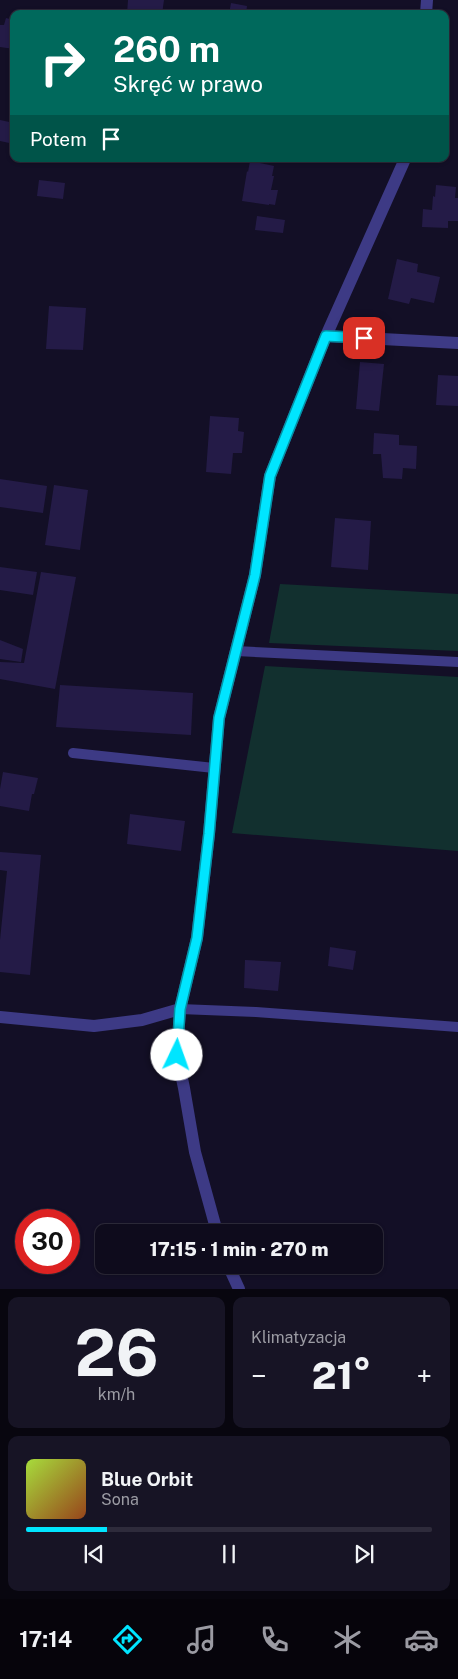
<!DOCTYPE html>
<html lang="pl">
<meta charset="utf-8">
<style>
body{margin:0;font-family:"Public Sans",sans-serif;background:#171425;color:#f1f3f6;height:100vh;display:flex;flex-direction:column;font-size:19px;white-space:nowrap}
*{box-sizing:border-box;margin:0}
p{font-size:16px;color:#9b9ba3}
.icon{flex:none;width:28px;height:28px;fill:none;stroke:currentColor;stroke-width:2;stroke-linecap:round;stroke-linejoin:round}
.map{position:relative;height:1289px;overflow:hidden}
.sheet{display:flex;flex-direction:column;gap:8px;padding:8px;background:#08060f;flex:1}
.sheet>*{flex:none}
.top-card{position:absolute;left:10px;top:10px;width:439px;height:152px;border-radius:10px;box-shadow:0 1px 4px #0004,0 0 0 1px #2e2b3b;background:#00695c;color:#fff;overflow:hidden}
.speed{position:absolute;left:15px;top:1209px;display:flex;gap:10px;font-size:25px;font-weight:700;text-align:center}
.speed>*{display:grid;place-content:center;width:65px;height:65px;border-radius:50%;background:#0e0b1c;box-shadow:0 1px 4px #0004,0 0 0 1px #2e2b3b;line-height:1}
.speed .limit{border:8px solid #d22;background:#fff;color:#111}
.pin{position:absolute;display:grid;place-items:center;width:42px;height:42px;color:#fff;margin:-21px;border-radius:10px;box-shadow:0 2px 8px #0006}
.me{position:absolute;width:55px;margin:-28px;rotate:3deg;stroke-linejoin:round;filter:drop-shadow(0 0 4px #0008)}
.turn{display:flex;align-items:center;gap:18px;height:105px;padding:0 20px;font-size:22px}
.turn .icon{width:65px;height:65px;stroke-width:2.5}
.turn b{display:block;font-size:35px;line-height:42px}
.then{display:flex;align-items:center;height:48px;padding:0 20px;background:#0003;gap:10px;font-size:19px}
.big{font-size:38px;font-weight:800;line-height:1.1}
.sheet .widget{flex:1;display:flex;flex-direction:column;justify-content:center;gap:8px;min-width:0;padding:0 18px;border-radius:10px;background:#171425}
.sheet .dial{align-items:center;gap:0}
.dial b{font-size:65px;line-height:1}
.song{display:flex;align-items:center;gap:15px}
.cover{width:60px;height:60px;border-radius:8px;background:linear-gradient(135deg,hsl(80 70% 55%),hsl(20 70% 35%))}
.played{height:5px;border-radius:2px;background:linear-gradient(90deg,#00e5ff 20%,#2e2b3b 20%)}
.keys{display:flex;justify-content:space-around;direction:ltr}
.heat{display:flex;justify-content:space-between;align-items:center;font-size:28px;direction:ltr}
.sheet .tiles{flex:1;display:grid;gap:8px;grid-template-columns:1fr 1fr}
.widget:last-child{grid-column:span 2}
.trip{position:absolute;left:95px;top:1224px;width:288px;height:50px;border-radius:10px;background:#0e0b1c;box-shadow:0 1px 4px #0004,0 0 0 1px #2e2b3b;font-weight:800;line-height:50px;text-align:center}
.tabs{display:flex;height:80px;justify-content:space-around;align-items:center;background:#06040b;color:#9b9ba3}
.tabs .icon{width:35px;height:35px}
.tabs .current{color:#00e5ff}
.tabs b{font-size:22px;color:#f1f3f6}
.map>svg:first-child{display:block}
.green{fill:#12302f}
.building{fill:#241b47}
.lines{fill:none;stroke-linecap:round;stroke-linejoin:round}
.lane{stroke:#3d3a85;stroke-width:10}
.street{stroke:#3d3a85;stroke-width:12}
.route-casing{stroke:#0095a6;stroke-width:12}
.route{stroke:#00e5ff;stroke-width:9}
</style>
<div class="map">
<svg width="458" height="1289" viewBox="0 0 458 1289">
<rect width="100%" height="100%" fill="#130f26"/>
<path class="green" d="M280 584 458 594V651L269 643Z
M265 666 458 677V851L232 833Z"/>
<path class="building" d="M128 0H164L162 14H127Z
M231 3 247 6 246 14H229Z
M6 18 14 20V49L0 47V25H4Z
M0 120 14 123V144L0 141Z
M250 161 274 166 272 176H274L271 190H278L275 205 269 204V205L242 201 247 171 248 172Z
M39 180 65 183 63 199 37 196Z
M436 185 456 187 455 198H458V221H448V228L422 227 423 209 432 210 433 196 435 197Z
M257 216 285 220 283 233 255 230Z
M397 259 418 264 417 272 440 277 434 303 411 298 409 304 388 299Z
M49 306 86 308 83 350 46 349Z
M360 362 384 364 379 411 356 409Z
M438 375 458 376V406L436 405Z
M210 416 239 418 238 431 244 432 242 453H233L231 474 206 472Z
M374 433 399 435V445L417 446 416 469 403 468 402 479 383 478 381 454H373Z
M0 479 47 486 43 513 0 507Z
M54 485 88 490 80 550 45 545Z
M335 518 371 521 368 570 331 567Z
M0 567 37 572 33 595 0 590Z
M41 572 76 577 55 689 0 679V662L24 663Z
M0 640 23 649 21 662 0 659Z
M60 685 193 693 191 735 56 727Z
M3 772 38 778 34 794H32L29 811 0 806V789Z
M130 814 185 821 181 851 127 844Z
M0 852 41 855 30 975 0 972V940L7 871 0 870Z
M330 947 356 951 353 970 328 966Z
M245 960 281 962 278 991 244 988Z"/>
<g class="lines">
<path class="lane" d="M236 651 458 662
M73 753 214 768
M180 1009 256 1012 458 1027"/>
<path class="street" d="M426 14 427 0
M326 336 405 159
M0 1017 94 1026 142 1020 180 1009
M217 1232 195 1152 184 1088 177 1055 180 1009 197 938 209 834 219 718 255 575 270 476 326 336 458 343
M228 1265 239 1289"/>
</g>
<g class="lines">
<g class="route-casing">
<path id="route" d="M177 1055 180 1009 197 938 209 834 219 718 255 575 270 476 326 336 364 338"/>
</g>
<use href="#route" class="route"/>
</g>
</svg>
<div class="speed"><div class="limit">30</div></div>
<div class="pin" style="left:364px;top:338px;background:#d93025"><svg class="icon" aria-label="arrive" viewBox="0 0 24 24"><path d="M6 21V4h12l-3 4 3 4H6"/></svg></div>
<svg class="me" style="left:177px;top:1055px" viewBox="-20 -20 40 40"><circle r="19" fill="#fff"/><path d="M0-13L10 11 0 6-10 11z" fill="#00e5ff"/></svg>
<div class="trip">17:15 · 1 min · 270 m</div>
<div class="top-card">
<div class="turn"><svg class="icon" aria-label="right" viewBox="0 0 24 24"><path d="M7 20v-9h11M14 6l5 5-5 5"/></svg><div><b>260 m</b>Skręć w prawo</div></div>
<div class="then">Potem<svg class="icon" aria-label="arrive" viewBox="0 0 24 24"><path d="M6 21V4h12l-3 4 3 4H6"/></svg></div>
</div>
</div>
<section class="sheet">
<div class="tiles">
<div class="widget dial"><b>26</b><p>km/h</p></div>
<div class="widget"><p>Klimatyzacja</p>
<div class="heat"><a>−</a><b class="big">21°</b><a>+</a></div>
</div>
<div class="widget">
<div class="song"><i class="cover"></i><div><b>Blue Orbit</b><p>Sona</p></div></div>
<div class="played"></div>
<div class="keys"><svg class="icon" aria-label="previous" viewBox="0 0 24 24"><path d="M18 5L8 12l10 7zM5 5v14"/></svg><svg class="icon" aria-label="pause" viewBox="0 0 24 24"><path d="M8 5v14M16 5v14"/></svg><svg class="icon" aria-label="next" viewBox="0 0 24 24"><path d="M6 5l10 7-10 7zM19 5v14"/></svg></div>
</div>
</div>
</section>
<nav class="tabs">
<b>17:14</b>
<svg class="icon current" aria-label="directions" viewBox="0 0 24 24"><path d="M12 3l9 9-9 9-9-9zM9 14v-3h6M13 9l2 2-2 2"/></svg>
<svg class="icon" aria-label="music" viewBox="0 0 24 24"><path d="M9 18V5l10-2v13"/><circle cx="6" cy="18" r="3"/><circle cx="16" cy="16" r="3"/></svg>
<svg class="icon" aria-label="phone" viewBox="0 0 24 24"><path d="M5 4h4l2 5-3 2q2 4 5 5l2-3 5 2v4C11 20 4 13 5 4z"/></svg>
<svg class="icon" aria-label="climate" viewBox="0 0 24 24"><path d="M12 3v18M4 7l16 10M4 17L20 7"/></svg>
<svg class="icon" aria-label="car" viewBox="0 0 24 24"><path d="M5 17H2v-5l4-1 3-4h7l3 4 3 1v5h-3M9 17h6M6 11h13"/><circle cx="7" cy="17" r="2"/><circle cx="17" cy="17" r="2"/></svg>
</nav>
